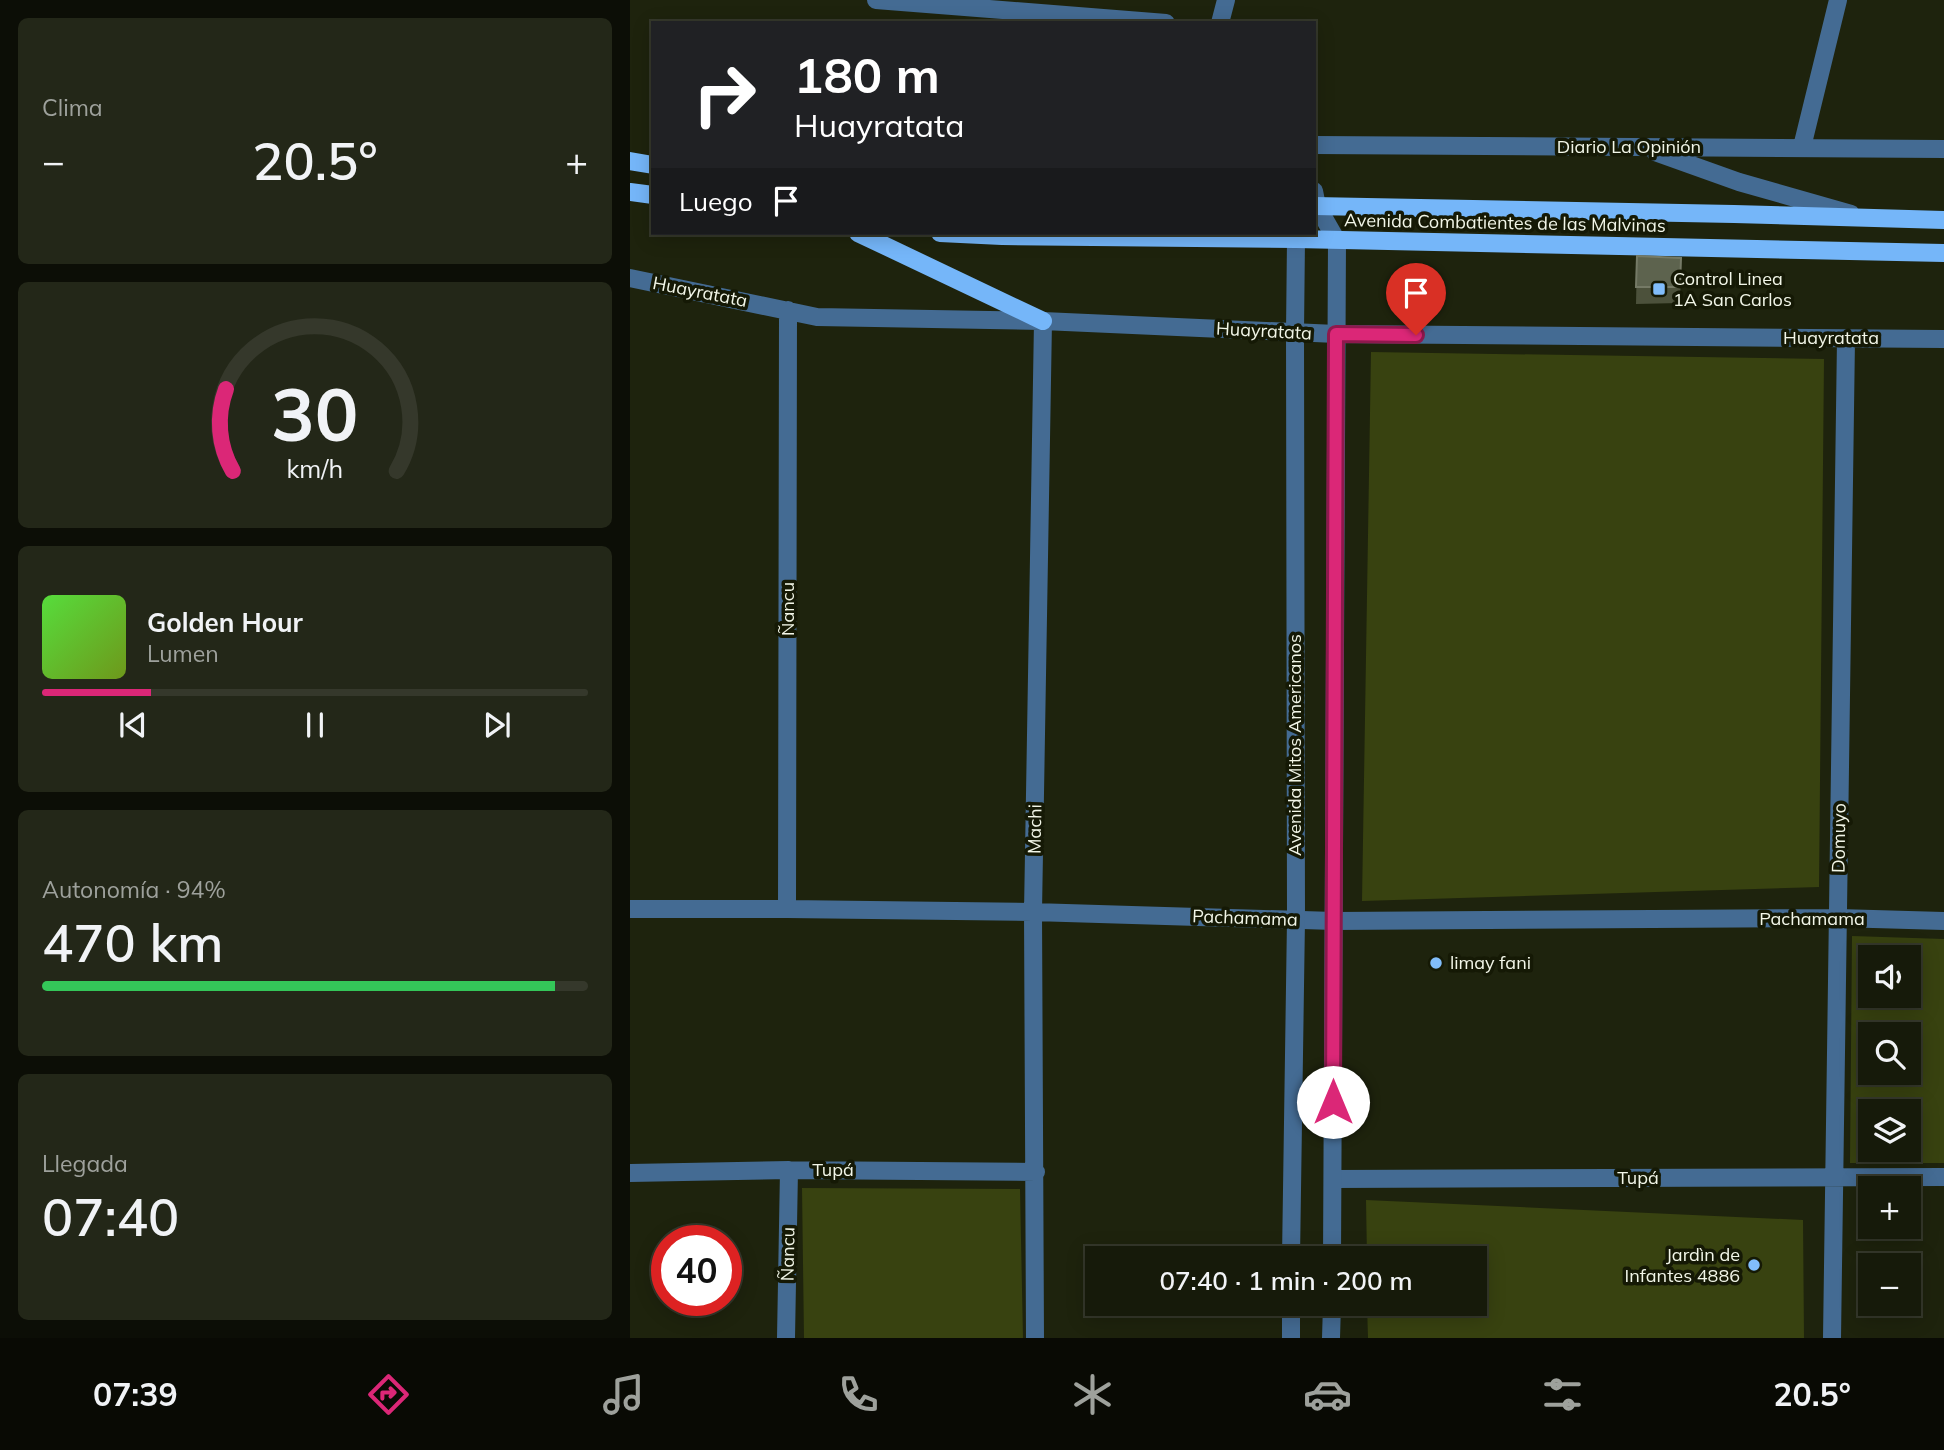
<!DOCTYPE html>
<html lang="es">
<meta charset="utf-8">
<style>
body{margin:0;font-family:Mulish,sans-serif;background:#232718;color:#f1f3f6;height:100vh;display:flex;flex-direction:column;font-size:26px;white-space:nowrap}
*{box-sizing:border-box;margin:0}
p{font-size:23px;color:#9ea19c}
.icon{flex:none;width:38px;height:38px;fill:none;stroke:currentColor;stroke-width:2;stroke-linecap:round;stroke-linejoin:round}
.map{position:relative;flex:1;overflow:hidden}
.drawer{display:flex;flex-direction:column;gap:18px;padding:18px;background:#0c0e06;width:630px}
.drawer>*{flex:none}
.banner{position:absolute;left:21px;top:21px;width:665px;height:214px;border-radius:0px;box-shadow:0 4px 18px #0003,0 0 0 2px #35382b;background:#202124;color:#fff;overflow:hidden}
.tools{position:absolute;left:1228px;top:945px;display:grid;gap:14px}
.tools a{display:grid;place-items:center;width:63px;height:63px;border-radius:0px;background:#161a0a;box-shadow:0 4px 18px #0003,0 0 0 2px #35382b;font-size:35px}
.speed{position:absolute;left:21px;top:1225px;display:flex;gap:14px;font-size:35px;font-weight:700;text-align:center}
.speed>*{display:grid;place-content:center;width:91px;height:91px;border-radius:50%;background:#161a0a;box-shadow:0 4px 18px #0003,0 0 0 2px #35382b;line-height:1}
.speed .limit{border:10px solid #d22;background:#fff;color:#111}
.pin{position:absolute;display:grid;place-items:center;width:60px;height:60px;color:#fff;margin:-72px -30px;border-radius:50% 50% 50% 0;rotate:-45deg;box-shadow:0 0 7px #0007}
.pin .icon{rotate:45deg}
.me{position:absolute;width:77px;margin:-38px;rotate:0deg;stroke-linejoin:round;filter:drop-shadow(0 0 5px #0008)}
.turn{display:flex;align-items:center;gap:24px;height:147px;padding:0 28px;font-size:32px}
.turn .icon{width:91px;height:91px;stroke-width:2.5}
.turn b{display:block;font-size:49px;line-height:60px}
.then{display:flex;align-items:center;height:66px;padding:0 28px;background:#0003;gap:14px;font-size:26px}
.big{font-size:52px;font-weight:600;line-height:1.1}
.drawer .card{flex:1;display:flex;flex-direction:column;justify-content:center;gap:10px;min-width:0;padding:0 24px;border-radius:10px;background:#232718}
.drawer .dial{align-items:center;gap:0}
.dial svg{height:182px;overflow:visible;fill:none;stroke:#35382b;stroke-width:7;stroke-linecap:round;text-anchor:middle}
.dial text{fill:#f1f3f6;stroke:none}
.song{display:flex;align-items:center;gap:21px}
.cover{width:84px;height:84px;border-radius:10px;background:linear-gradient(135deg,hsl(110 70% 55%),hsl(80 70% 35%))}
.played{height:7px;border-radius:4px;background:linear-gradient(90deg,#db2777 20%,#35382b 20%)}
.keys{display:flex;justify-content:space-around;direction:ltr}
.heat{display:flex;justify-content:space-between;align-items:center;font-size:38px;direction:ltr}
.charge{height:10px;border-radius:5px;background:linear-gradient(90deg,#34c759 94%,#35382b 0)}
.trip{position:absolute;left:455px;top:1246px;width:402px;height:70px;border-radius:0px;background:#161a0a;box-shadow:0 4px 18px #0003,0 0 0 2px #35382b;font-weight:600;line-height:70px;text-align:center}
.dock{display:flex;height:112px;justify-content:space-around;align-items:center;background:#090a04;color:#9ea19c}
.dock .icon{width:49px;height:49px}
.dock .current{color:#db2777}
.dock b{font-size:32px;color:#f1f3f6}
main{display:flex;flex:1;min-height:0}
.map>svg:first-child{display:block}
.green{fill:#384210;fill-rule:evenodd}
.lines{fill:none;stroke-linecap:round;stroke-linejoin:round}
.minor{stroke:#446b93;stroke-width:18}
.tertiary{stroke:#446b93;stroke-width:18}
.primary{stroke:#75b6f9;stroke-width:18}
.wall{fill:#4c513b}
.building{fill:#5d634e;stroke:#757a66;stroke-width:2}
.route-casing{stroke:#8e194d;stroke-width:18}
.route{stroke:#db2777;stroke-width:12}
.poi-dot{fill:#81bdfa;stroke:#151905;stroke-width:2.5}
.labels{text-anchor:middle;stroke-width:7;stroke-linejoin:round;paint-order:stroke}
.street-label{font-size:18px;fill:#f2f6e8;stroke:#151905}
.poi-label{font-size:18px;fill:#f2f6e8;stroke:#151905;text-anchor:start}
</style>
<main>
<section class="drawer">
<div class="card"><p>Clima</p>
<div class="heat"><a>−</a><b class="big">20.5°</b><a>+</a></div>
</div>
<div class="card dial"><svg viewBox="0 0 100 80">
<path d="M14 69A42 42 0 1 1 86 69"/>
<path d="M14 69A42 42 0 0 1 11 33" stroke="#db2777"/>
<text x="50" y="56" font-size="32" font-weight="700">30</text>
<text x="50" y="72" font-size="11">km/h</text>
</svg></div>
<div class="card">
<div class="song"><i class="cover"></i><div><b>Golden Hour</b><p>Lumen</p></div></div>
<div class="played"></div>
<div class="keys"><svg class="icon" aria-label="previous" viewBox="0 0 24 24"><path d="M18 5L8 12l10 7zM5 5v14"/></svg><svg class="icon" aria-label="pause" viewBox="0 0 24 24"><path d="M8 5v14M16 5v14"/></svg><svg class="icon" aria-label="next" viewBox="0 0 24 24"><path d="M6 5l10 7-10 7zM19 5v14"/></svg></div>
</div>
<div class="card"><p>Autonomía · 94%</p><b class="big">470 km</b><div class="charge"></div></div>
<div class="card"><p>Llegada</p><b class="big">07:40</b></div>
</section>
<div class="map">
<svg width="1314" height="1338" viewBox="0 0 1314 1338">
<rect width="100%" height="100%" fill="#1e230d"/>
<path class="green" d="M741 352 1194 359 1189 887 732 901Z
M1222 936 1314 939V1163H1220ZM1241 957H1279V996H1241ZM1241 1034H1279V1073H1241ZM1241 1111H1279V1150H1241Z
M172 1188 390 1189 393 1338H174Z
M736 1200 1173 1220 1174 1338H738L737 1304H845V1258H737Z"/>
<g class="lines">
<path class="minor" d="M246 0 536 23
M684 145 1314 149
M1172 147 1208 0
M1025 152 1109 182 1221 214
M0 278 187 317 413 321 706 334 1314 339
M0 909H157L403 912 704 921 1208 918 1314 921
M157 909 158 310
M0 1173 159 1170 406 1172
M703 1179 1314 1177
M156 1338 159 1170
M405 1338 403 912 413 321
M1202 1338 1216 339"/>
<path class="tertiary" d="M590 23 596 0
M684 191 687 206 707 241 702 1258
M661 1258 666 919 665 332 666 239 670 233
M661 1338V1304
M701 1338 702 1304"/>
<path class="primary" d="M0 161 23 165
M0 192 23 195
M684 206 1104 214 1314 220
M228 233 413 321
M310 233 372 236 666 239 1314 253"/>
</g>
<path class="wall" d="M1007 256 1051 275 1050 303 1006 304Z"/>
<path class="building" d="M1007 256 1051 258 1050 287H1006Z"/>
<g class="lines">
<g class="route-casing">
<path id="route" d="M703 1102 706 334 786 335"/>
</g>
<use href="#route" class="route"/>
</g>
<g class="poi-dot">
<rect x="1022" y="282" width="14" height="14" rx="3.5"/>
<circle cx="806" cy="963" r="7"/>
<circle cx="1124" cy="1265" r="7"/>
</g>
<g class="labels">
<g class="street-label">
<text x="999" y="153">Diario La Opinión</text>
<text transform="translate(875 223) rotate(1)" y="6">Avenida Combatientes de las Malvinas</text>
<text transform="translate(70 292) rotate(11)" y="6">Huayratata</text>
<text transform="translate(634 331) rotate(3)" y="6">Huayratata</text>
<text x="1201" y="344">Huayratata</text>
<text transform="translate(158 609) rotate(-90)" y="6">Ñancu</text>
<text transform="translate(665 745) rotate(-90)" y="6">Avenida Mitos Americanos</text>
<text transform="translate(405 829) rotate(-89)" y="6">Machi</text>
<text transform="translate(1209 838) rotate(-89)" y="6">Domuyo</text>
<text transform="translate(615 918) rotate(2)" y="6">Pachamama</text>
<text x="1182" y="925">Pachamama</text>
<text x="203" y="1176">Tupá</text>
<text x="1008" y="1184">Tupá</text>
<text transform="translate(158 1254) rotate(-89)" y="6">Ñancu</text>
</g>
<g class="poi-label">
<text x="1043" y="285">Control Linea<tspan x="1043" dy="21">1A San Carlos</tspan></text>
<text x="820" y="969">limay fani</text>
<text x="1110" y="1261" text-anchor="end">Jardìn de<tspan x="1110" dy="21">Infantes 4886</tspan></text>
</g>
</g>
</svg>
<div class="tools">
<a><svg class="icon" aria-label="sound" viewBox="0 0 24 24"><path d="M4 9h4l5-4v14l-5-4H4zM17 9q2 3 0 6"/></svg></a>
<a><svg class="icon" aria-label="search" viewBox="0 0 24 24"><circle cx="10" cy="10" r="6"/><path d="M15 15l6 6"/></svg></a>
<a><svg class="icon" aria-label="layers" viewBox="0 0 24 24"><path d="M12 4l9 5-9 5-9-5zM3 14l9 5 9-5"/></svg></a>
<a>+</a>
<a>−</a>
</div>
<div class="speed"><div class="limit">40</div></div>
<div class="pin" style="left:786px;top:335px;background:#d93025"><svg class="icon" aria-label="arrive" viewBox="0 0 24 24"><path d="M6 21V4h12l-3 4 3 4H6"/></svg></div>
<svg class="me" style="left:703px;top:1102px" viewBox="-20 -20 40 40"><circle r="19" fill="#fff"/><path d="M0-13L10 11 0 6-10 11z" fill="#db2777"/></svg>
<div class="trip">07:40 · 1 min · 200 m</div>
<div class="banner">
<div class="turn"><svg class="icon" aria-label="right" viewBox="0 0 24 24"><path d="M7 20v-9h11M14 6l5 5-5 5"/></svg><div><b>180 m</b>Huayratata</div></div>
<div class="then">Luego<svg class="icon" aria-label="arrive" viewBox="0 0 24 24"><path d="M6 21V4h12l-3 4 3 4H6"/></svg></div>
</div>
</div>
</main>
<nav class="dock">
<b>07:39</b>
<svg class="icon current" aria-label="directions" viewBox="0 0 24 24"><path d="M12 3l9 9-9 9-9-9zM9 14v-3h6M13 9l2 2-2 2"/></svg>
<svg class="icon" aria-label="music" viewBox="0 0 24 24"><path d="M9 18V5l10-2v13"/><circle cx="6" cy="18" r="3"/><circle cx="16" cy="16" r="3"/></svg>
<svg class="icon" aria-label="phone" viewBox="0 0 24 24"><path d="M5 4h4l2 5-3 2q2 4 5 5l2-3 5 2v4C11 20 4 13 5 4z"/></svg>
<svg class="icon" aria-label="climate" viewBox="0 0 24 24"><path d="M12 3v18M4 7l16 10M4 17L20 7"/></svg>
<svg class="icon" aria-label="car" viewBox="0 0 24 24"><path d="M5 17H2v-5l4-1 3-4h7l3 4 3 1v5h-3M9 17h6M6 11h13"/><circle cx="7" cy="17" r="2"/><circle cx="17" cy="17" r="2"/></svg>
<svg class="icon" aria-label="filters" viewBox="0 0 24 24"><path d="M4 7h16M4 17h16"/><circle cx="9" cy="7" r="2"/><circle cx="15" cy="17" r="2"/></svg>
<b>20.5°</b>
</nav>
